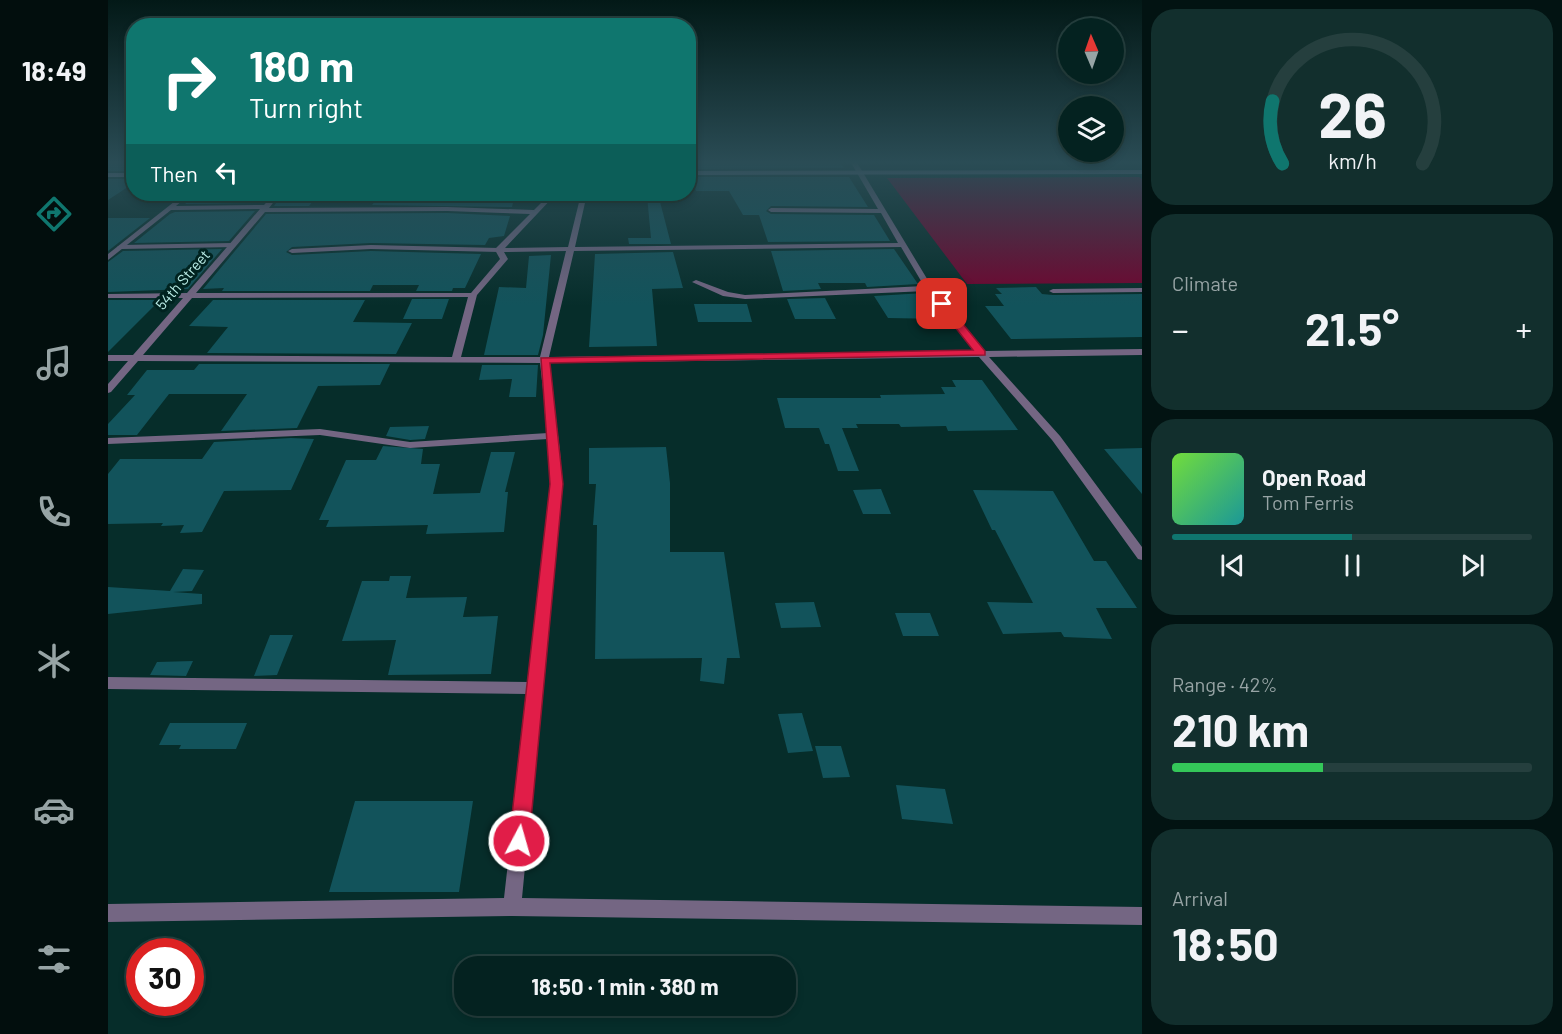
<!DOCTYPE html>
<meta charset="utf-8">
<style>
body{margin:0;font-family:Barlow,sans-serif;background:#122f2d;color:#f1f3f6;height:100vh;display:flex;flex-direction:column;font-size:22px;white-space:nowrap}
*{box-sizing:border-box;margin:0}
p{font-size:20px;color:#97a4a5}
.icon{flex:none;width:33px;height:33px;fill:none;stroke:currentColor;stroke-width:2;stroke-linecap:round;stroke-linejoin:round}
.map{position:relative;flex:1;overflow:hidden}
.panel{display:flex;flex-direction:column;gap:9px;padding:9px;background:#021312;width:420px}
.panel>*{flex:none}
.guide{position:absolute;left:18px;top:18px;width:570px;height:183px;border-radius:24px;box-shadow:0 3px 9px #0003,0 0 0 2px #253f3e;background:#0f766e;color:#fff;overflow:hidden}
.needle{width:39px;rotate:358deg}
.fabs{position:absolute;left:950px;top:18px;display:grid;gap:12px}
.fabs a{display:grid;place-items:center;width:66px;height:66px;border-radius:50%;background:#042220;box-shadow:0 3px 9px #0003,0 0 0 2px #253f3e;font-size:30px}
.speed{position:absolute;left:18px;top:938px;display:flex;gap:12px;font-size:30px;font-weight:700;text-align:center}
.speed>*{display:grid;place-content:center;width:78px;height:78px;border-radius:50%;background:#042220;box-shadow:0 3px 9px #0003,0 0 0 2px #253f3e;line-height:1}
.speed .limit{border:9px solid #d22;background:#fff;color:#111}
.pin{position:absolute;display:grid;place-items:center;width:51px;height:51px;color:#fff;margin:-26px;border-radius:12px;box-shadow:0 3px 9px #0006}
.me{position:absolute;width:66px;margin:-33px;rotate:6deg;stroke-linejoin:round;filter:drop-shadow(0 0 4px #0008)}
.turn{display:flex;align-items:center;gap:21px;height:126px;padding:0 24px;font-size:27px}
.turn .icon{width:78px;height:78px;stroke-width:2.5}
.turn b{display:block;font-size:42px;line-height:51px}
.then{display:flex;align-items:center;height:57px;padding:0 24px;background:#0003;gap:12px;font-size:22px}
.big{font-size:45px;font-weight:700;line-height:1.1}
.panel .card{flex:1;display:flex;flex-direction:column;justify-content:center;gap:9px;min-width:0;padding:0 21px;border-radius:24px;background:#122f2d}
.panel .dial{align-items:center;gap:0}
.dial svg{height:156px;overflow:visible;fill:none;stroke:#253f3e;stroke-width:7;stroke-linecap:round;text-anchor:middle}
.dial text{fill:#f1f3f6;stroke:none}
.song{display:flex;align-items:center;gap:18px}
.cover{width:72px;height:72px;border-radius:9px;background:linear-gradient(135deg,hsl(100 70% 55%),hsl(180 70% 35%))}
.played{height:6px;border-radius:3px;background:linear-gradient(90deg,#0f766e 50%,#253f3e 50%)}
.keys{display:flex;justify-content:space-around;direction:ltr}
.heat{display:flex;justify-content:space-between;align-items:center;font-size:33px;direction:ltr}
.charge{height:9px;border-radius:4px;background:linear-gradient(90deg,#34c759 42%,#253f3e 0)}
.trip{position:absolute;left:346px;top:956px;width:342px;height:60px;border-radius:24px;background:#042220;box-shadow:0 3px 9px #0003,0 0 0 2px #253f3e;font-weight:700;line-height:60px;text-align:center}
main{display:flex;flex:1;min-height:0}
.tab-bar{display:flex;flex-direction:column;width:108px;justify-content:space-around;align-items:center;background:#020e0d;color:#97a4a5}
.tab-bar .icon{width:42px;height:42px}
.tab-bar .on{color:#0f766e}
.tab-bar b{font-size:27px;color:#f1f3f6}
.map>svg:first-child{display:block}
.green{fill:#72032e}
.building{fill:#12535b}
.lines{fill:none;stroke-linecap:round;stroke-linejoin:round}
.lane{fill:#746683;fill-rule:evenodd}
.street{fill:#746683;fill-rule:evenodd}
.secondary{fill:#a18ab7;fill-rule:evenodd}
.route{fill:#e11d48;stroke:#92132f;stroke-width:1.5}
.labels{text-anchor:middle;stroke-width:6;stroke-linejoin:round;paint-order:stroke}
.far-street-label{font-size:15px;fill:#baede7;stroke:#002320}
</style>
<main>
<nav class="tab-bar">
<b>18:49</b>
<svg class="icon on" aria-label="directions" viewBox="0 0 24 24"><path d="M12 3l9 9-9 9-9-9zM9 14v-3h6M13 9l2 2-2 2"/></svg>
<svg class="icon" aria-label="music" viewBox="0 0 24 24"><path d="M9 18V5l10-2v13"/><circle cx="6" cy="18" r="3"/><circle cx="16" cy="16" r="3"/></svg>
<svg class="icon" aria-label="phone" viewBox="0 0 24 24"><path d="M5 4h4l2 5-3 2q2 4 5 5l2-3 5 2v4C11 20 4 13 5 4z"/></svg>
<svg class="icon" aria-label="climate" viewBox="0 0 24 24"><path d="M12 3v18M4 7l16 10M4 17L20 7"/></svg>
<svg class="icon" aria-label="car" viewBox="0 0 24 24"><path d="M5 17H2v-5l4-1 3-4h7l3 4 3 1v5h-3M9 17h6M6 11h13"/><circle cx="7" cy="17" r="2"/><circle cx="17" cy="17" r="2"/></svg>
<svg class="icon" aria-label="filters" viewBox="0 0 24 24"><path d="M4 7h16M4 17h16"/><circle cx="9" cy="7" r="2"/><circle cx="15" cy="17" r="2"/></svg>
</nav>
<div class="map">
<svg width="1034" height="1034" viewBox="0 0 1034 1034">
<rect width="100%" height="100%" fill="#062d2a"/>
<path class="green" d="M1031 177 1034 179V283L859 284 779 178Z"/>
<path class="building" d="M26 161V171H0V162Z
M580 161H731L736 168 580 169Z
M580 177H741L760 207 663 206 658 211 663 214 766 215 782 241 660 242 651 215H635L621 191H588L587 187H580Z
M0 179H26V183L0 200Z
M88 194H163L155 203 77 204Z
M174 194H211L201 206H166Z
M273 194H407L404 207 264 205Z
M550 194 563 244H521L520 238H543L539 196Z
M147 211 121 241 26 243 62 214 67 212Z
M339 213 402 216 396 236 381 238 377 245 263 243 184 247 178 252 184 255 263 251 373 254 357 288H345L344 291H308L311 285H265L262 291H114L116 288 95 289 158 214Z
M0 218H42L0 251Z
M114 249 80 289 0 292V262L15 251Z
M786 249 810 284 759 287 757 283H710L713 289 675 291 663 251Z
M565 252 575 288 544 289 549 346 481 347 487 254Z
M443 255 435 335 430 355H376L391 287 418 288 421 256Z
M928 287 934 294 945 295 1034 294V337L903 339 877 306H896L887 294H894L888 288Z
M817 293 835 319 780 318 766 296Z
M717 298 728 319H687L679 299Z
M304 299H341L334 319H295Z
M0 300H52L0 352Z
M105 300H257L245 322 304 323 288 354 99 353 120 327 81 326Z
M586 304H639L644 322H590Z
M91 364H282L272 385 210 386 189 428 113 431 139 394H61L29 435H0V424L27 395H19L39 370H86Z
M374 365H430L428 397H401L404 379 371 380Z
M844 380H874L910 430 840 431 838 426 793 427 791 424H748L750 428H734L751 471H730L721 444H717L711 428H677L669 398H773L772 395 837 394 833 387H848Z
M321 426 317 439 302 440 278 436 282 427Z
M183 438 206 439 183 490 116 491 94 532 72 533 76 525 53 526 55 523 0 524V474L12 459H94L106 442Z
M275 446 315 449 313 464H332L325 494 372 493 383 452H407L397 492H400L396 532 318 534 320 525 218 527 221 520H211L238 460H268Z
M558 447 562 483V552H616L632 658H619L616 684 592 681 594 658 487 659 489 525H485L488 484H481V448Z
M1034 448V494L996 449Z
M773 489 783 514H755L745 490Z
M865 490 945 491 986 561H998L1029 608H988L1004 639 956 637 953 632 895 634 879 602 925 603 887 530H884Z
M75 569 96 570 84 591 65 592 94 594V604L0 614V587L62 591Z
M282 576H303L298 598 359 597 355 617 390 616 383 674 280 675 288 640 234 641 254 581H281Z
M706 602 713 627 673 628 667 603Z
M787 613H822L831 636H795Z
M162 635H185L169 675 146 676Z
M85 661 78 676 42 675 49 662Z
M694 713 705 751 680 753 670 714Z
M62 723H139L128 749H71L73 745H51Z
M707 746H733L742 777 715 778Z
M788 785 837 789 845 824 794 819Z
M247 801H365L351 892H221Z"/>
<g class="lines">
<path class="lane" d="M124 243H127V247L13 249 9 247 13 245Z
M263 245 391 248 395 250 391 252 263 249 184 253 180 251 184 249Z"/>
<path class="street" d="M742 161H748L824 287 877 351 1034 349V355L881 357 952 436 1034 547V560L1030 559 944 440 871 357 441 363 452 451 454 484 414 898 1034 907V925L404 916 0 922V904L396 898 419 694 0 689V677L420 682 442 484 440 439 302 448 212 435 0 444V438L212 429 302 442 440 433 432 363 30 361 3 392 0 393V384L20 361H0V355H25L75 298H0V294L79 293 152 209 63 210 0 260V254L76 194H82L68 206 156 205 166 194H172L161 208 339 207 426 210 442 194H448L397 248 460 247 473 194H479L467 247 790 243 773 213 663 212 660 210 663 208 770 209ZM339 211 422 214 388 248 387 250 392 259 363 293H88L157 212ZM793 247 816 286 637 295 620 292 588 280 584 282 615 296 637 299 819 291 867 351 441 357 466 251ZM458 251 432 357H353L369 295 400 259 396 252ZM360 297 344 357 35 355 84 298Z
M1034 288V292L945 293 941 291 945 289Z"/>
<path class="secondary" d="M1034 170V174L580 175V171Z
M0 173H26V177H0Z"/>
</g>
<linearGradient id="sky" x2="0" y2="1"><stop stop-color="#031917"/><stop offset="0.53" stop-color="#2a4c55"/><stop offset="1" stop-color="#2a4c55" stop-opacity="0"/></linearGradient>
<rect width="1034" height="306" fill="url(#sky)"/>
<path class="route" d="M834 301 837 302 877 351V355L442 363 455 484 421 841 418 848 411 850 404 848 401 841 442 484 433 358 865 350 829 304Z"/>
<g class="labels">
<g class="far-street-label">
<text transform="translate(75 280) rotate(-49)" y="5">54th Street</text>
</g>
</g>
</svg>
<div class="fabs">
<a><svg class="needle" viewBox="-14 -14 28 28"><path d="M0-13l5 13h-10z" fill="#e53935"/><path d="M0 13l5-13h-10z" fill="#97a4a5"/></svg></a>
<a><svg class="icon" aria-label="layers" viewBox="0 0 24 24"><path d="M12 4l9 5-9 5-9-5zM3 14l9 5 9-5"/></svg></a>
</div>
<div class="speed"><div class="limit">30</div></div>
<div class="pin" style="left:834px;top:304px;background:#d93025"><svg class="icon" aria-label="arrive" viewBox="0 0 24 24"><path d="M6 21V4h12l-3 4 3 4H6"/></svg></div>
<svg class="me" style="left:411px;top:841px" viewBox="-20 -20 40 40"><circle r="17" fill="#e11d48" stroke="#fff" stroke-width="3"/><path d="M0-11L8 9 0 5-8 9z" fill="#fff"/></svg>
<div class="trip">18:50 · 1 min · 380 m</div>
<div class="guide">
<div class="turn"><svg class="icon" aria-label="right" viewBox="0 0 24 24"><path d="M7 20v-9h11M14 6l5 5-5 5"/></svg><div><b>180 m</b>Turn right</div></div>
<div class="then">Then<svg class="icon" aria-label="left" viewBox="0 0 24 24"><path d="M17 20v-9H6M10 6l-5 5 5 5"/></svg></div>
</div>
</div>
<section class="panel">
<div class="card dial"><svg viewBox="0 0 100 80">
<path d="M14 69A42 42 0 1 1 86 69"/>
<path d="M14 69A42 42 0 0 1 9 37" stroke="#0f766e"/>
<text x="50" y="56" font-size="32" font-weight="700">26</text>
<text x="50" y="72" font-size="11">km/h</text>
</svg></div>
<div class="card"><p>Climate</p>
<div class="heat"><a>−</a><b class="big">21.5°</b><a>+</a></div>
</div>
<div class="card">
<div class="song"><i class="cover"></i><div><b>Open Road</b><p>Tom Ferris</p></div></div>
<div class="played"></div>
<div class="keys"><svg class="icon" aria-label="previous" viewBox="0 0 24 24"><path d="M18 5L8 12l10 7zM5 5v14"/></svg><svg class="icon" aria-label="pause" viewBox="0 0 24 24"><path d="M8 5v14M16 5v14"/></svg><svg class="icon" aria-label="next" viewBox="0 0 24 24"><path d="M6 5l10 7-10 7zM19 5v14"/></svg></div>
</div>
<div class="card"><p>Range · 42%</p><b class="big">210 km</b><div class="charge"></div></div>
<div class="card"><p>Arrival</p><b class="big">18:50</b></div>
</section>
</main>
